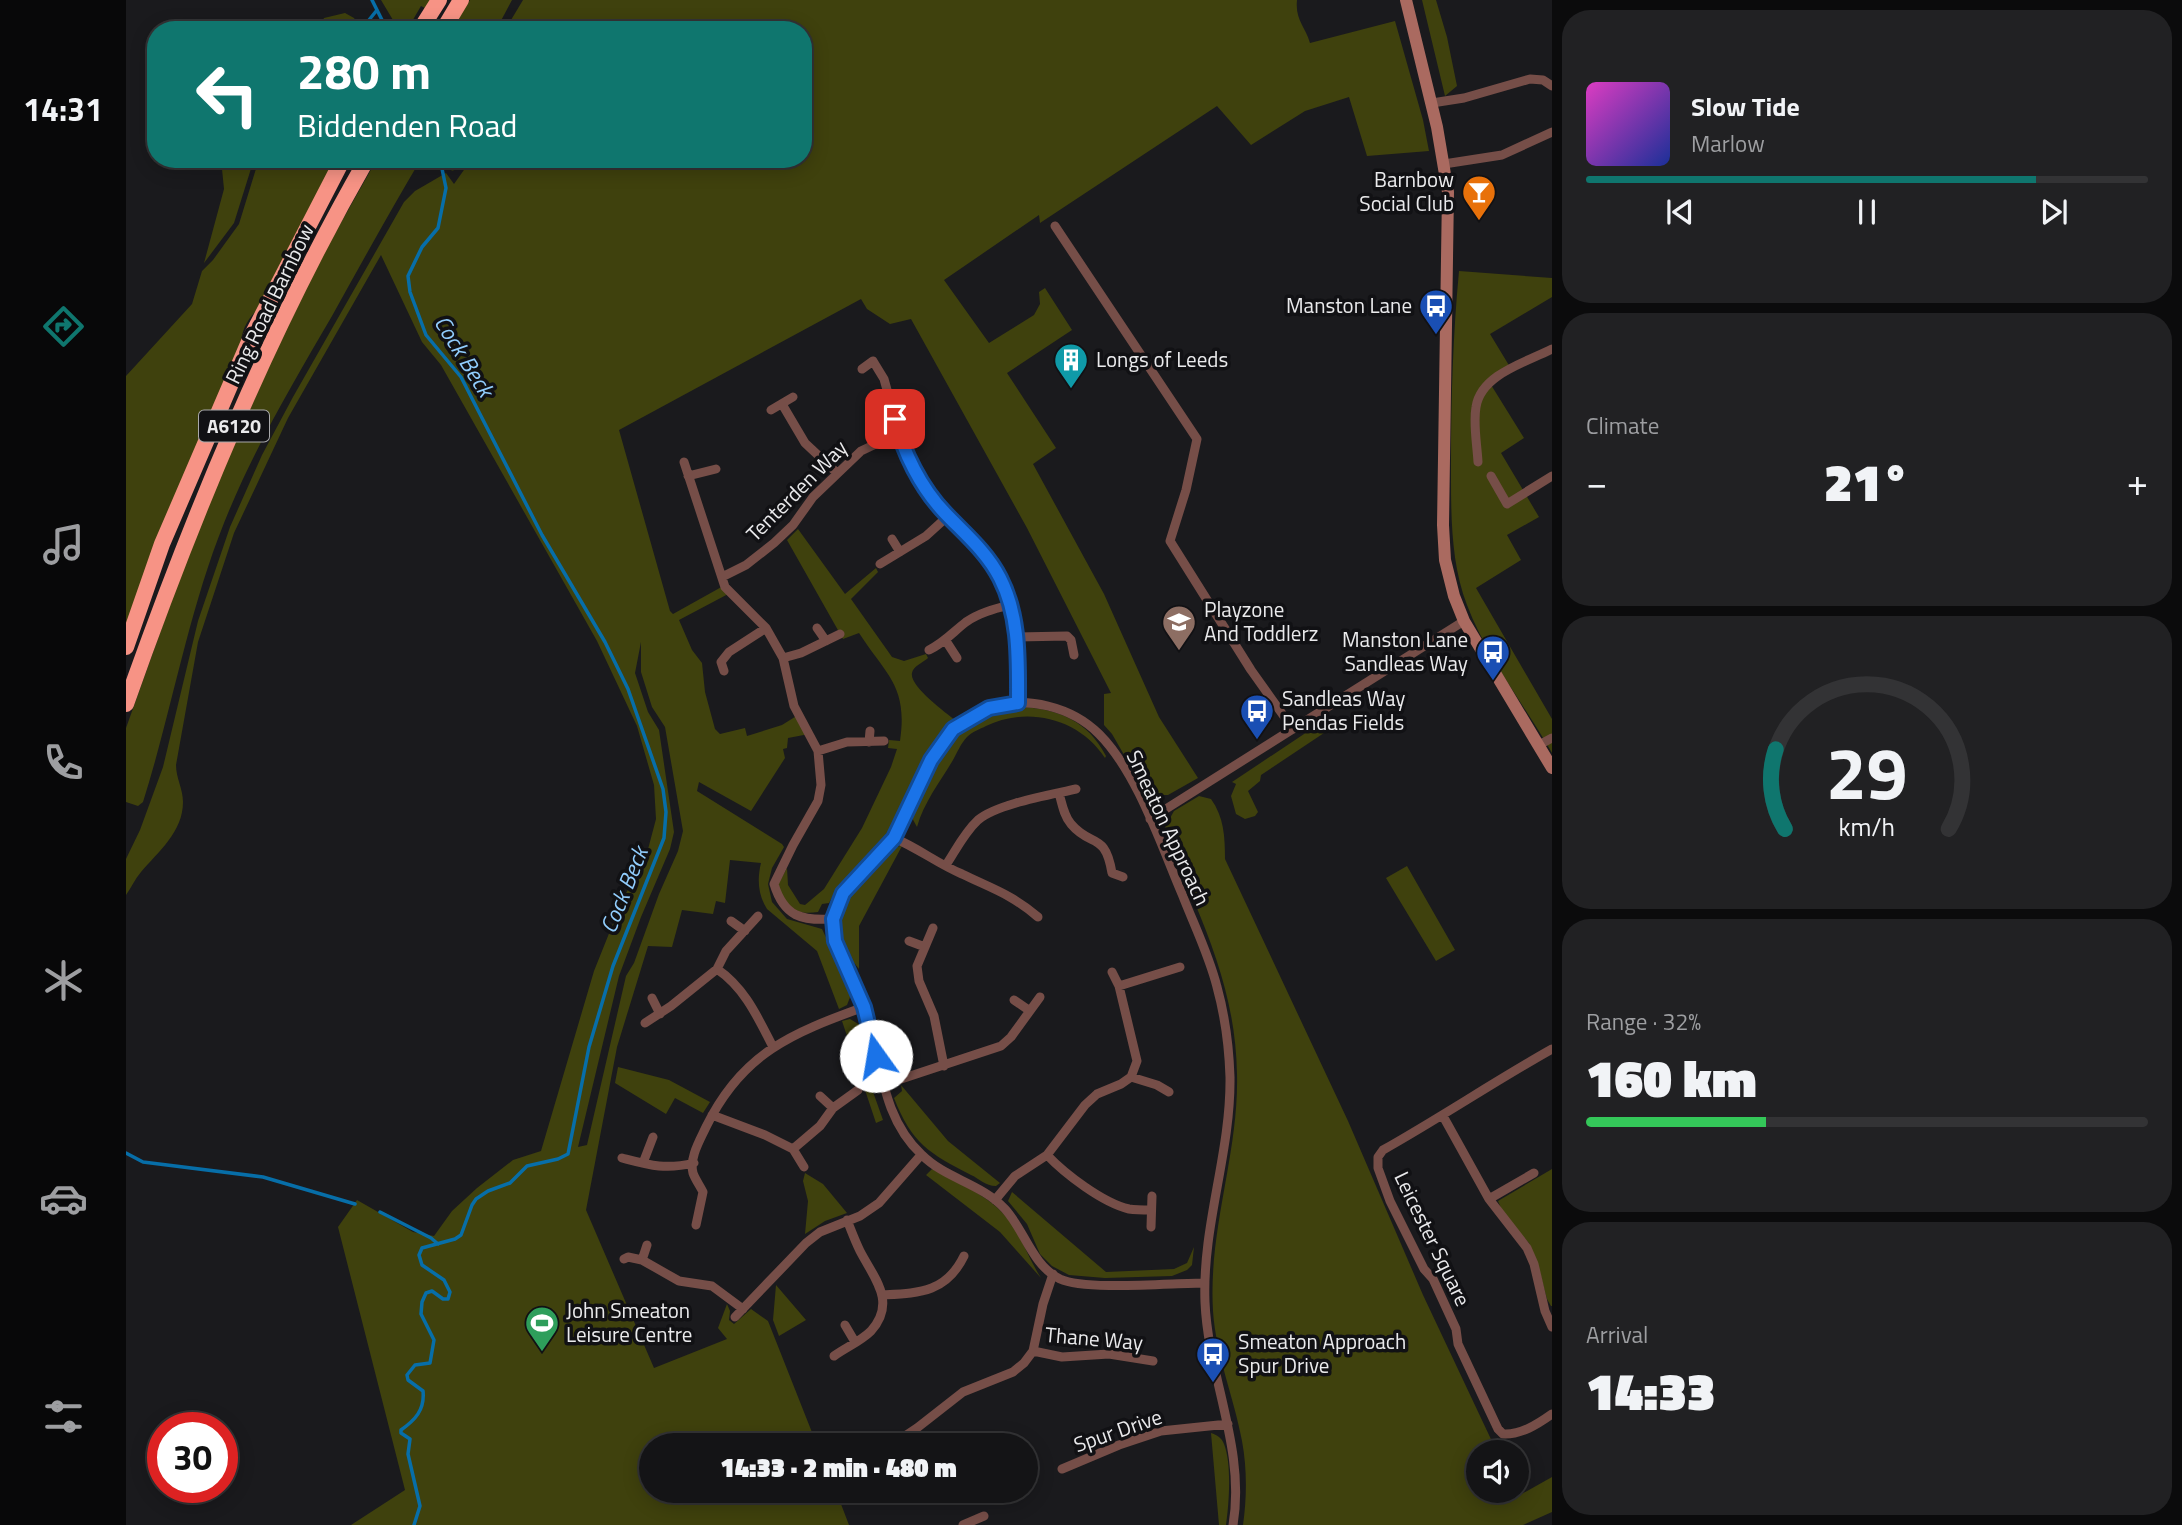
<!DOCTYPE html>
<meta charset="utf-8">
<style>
body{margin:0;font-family:"Titillium Web",sans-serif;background:#212123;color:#f1f3f6;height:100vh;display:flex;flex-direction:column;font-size:26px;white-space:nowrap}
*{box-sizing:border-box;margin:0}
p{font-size:23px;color:#9d9ea1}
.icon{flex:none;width:38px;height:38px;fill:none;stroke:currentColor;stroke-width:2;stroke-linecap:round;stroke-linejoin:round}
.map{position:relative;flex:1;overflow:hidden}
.sheet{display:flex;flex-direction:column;gap:10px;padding:10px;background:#0b0b0c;width:630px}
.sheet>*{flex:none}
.top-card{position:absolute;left:21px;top:21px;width:665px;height:147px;border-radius:28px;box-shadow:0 4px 18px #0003,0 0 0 2px #333335;background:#0f766e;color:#fff;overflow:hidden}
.tools{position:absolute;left:1340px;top:1440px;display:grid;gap:14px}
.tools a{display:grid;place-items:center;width:63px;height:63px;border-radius:50%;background:#141416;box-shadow:0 4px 18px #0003,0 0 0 2px #333335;font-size:35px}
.speed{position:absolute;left:21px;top:1412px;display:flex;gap:14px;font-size:35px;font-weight:700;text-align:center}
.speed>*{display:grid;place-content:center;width:91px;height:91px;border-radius:50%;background:#141416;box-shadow:0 4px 18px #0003,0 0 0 2px #333335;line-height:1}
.speed .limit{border:10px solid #d22;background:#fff;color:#111}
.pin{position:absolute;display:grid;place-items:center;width:60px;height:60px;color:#fff;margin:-30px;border-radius:14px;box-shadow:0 4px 10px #0006}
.me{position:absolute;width:77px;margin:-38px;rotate:347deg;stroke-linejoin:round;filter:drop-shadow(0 0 5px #0008)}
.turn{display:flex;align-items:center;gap:24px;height:147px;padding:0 35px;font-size:32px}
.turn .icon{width:91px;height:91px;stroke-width:2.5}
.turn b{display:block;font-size:49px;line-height:60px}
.big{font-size:52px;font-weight:800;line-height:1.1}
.sheet .widget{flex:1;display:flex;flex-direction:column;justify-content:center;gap:10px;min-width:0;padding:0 24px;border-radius:28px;background:#212123}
.sheet .dial{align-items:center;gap:0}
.dial svg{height:182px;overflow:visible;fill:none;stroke:#333335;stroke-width:7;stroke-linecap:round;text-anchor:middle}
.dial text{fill:#f1f3f6;stroke:none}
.song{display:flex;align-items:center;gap:21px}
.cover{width:84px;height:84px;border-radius:10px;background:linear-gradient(135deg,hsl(310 70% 55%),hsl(230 70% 35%))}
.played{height:7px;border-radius:4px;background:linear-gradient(90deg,#0f766e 80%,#333335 80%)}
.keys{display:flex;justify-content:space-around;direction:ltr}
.heat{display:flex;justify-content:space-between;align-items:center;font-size:38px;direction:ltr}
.charge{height:10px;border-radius:5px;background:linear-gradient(90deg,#34c759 32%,#333335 0)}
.trip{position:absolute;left:513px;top:1433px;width:399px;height:70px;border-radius:35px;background:#141416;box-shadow:0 4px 18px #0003,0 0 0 2px #333335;font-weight:800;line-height:70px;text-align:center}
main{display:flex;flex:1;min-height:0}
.tab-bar{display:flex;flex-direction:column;width:126px;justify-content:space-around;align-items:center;background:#080809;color:#9d9ea1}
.tab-bar .icon{width:49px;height:49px}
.tab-bar .active{color:#0f766e}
.tab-bar b{font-size:32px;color:#f1f3f6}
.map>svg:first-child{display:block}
.green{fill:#3f410d;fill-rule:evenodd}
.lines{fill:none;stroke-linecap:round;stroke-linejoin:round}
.stream{stroke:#076ea8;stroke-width:3.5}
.street{stroke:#764e48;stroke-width:9}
.secondary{stroke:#aa6a60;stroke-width:12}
.highway{stroke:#f79385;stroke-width:16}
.route-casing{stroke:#114b97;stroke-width:18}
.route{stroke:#1a73e8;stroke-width:12}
.labels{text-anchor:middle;stroke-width:7;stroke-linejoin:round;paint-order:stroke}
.shield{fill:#111114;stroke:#a9a9ab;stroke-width:2}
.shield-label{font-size:19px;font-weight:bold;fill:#eaeaec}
.poi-label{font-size:21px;fill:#eaeaec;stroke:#111114;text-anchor:start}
.street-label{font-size:21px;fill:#eaeaec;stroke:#111114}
.water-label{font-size:23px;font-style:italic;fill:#91cdfd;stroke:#111114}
</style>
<main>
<nav class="tab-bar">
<b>14:31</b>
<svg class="icon active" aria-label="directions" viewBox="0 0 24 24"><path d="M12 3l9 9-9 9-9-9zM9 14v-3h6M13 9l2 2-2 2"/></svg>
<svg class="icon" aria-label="music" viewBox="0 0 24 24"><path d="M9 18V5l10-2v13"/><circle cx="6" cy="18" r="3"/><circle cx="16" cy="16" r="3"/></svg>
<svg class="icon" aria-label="phone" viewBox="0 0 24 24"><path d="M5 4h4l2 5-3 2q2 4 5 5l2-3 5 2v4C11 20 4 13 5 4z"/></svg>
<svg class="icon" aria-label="climate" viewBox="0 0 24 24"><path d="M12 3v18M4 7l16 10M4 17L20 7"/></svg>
<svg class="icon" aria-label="car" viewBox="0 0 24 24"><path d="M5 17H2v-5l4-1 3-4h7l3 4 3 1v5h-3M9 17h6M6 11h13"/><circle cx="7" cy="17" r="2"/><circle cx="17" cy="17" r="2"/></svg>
<svg class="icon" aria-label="filters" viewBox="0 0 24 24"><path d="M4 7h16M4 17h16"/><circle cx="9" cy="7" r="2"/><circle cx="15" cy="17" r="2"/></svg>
</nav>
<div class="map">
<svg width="1426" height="1525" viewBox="0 0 1426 1525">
<rect width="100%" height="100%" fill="#1a1a1d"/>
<path class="green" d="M255 0H306L301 9 295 6 281 30H273Z
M344 0H386L370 30H331L332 27 328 25Z
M397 0H1171C1169 20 1179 26 1184 43L1269 21 1297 120 1303 151 1241 156 1223 97 1179 111 1125 145 1091 106 914 223 913 215 818 280 863 343 908 315 914 304 913 292 919 288 946 330 881 373 930 448 907 464 978 594 1033 717 1072 778 1042 795H1026L1019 791 986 734 978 725V694L985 693 901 528 785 319 764 324 741 309 735 299 493 430 544 611 547 614 599 585 604 593 553 620 566 650 576 663 579 692 589 729 594 734 619 728 621 736 656 725 672 715 683 734 662 738 661 748 657 749 659 758 625 811 573 782 571 791 656 844 658 847 646 868 642 884 646 902 661 919 696 929 726 992 721 1005 713 1009 691 951 641 909C632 895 631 879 635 863L604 860 599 903 590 901 587 914 556 910 546 947 522 946 491 1047 460 1210 528 1368 601 1339 592 1328 601 1304 604 1311 603 1320 608 1324 625 1309 642 1321 691 1445 525 1446V1491H710L723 1525H225L279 1490 212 1227 231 1200 287 1232 308 1236 326 1211 351 1188 387 1160 415 1151 468 971 496 901 521 853 530 819 528 785 511 726 471 641 315 365 296 342 255 255 162 418 108 533 72 642 50 765C50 778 57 789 57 802 57 832 32 852 15 872 9 879 5 888 0 895V859L14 830 37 767 72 621 104 527 136 455 167 397 278 202 289 191 320 173 328 184 340 167 325 171 340 159H677V30H379ZM515 642V672L526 707 539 727 557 831 552 851 533 894 508 963 500 976 461 1145 452 1147 493 976 515 917 544 849 548 832 533 730 522 712 509 673Z
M1296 0H1310L1321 37 1331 86 1319 96Z
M219 13 228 18 235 30H192L198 18Z
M95 159H128L108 223 78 263 98 189Z
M133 159H213L135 308C121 316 113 335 115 351L0 628V376L66 304 76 271 87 260 113 224Z
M251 159H295C264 211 235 264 206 316 167 383 127 450 98 523 62 613 46 710 17 802L12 806 0 802V728L73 524 149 353 195 258Z
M1333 271 1426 278V297L1364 334 1384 367 1362 380 1398 438 1375 453 1413 517 1381 535 1395 560 1350 588 1426 719V753C1398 704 1361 658 1341 605 1324 561 1325 510 1325 463 1325 398 1327 335 1333 271Z
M672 529 719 594 750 568 752 572 725 599 766 657 778 661 800 654 802 658C798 662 787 666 786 673 783 686 819 712 830 721L805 747 767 826 744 855 711 888 703 903 696 904 692 912C667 916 659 905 652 884L661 868 662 885 674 904 679 905 698 889 736 828 765 767 771 749 762 748 763 740 774 741C782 686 761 676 733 633L717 639 661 540Z
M895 707C933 709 962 721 980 756L979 758C953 718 901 706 860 726 854 729 846 732 841 737 835 743 831 753 827 760 814 782 798 802 791 827L785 816C796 797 802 775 812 756 828 724 862 712 895 707Z
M1196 722 1201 731 1135 775 1134 781 1122 791 1132 812 1129 816 1119 819 1110 814 1105 796 1110 784 1106 782Z
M1073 796 1085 799C1098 817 1099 837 1099 859L1222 1121 1297 1295 1371 1452H1353V1491H1389L1392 1496 1426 1477V1512L1397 1525H1117C1121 1497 1121 1468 1116 1441 1108 1397 1090 1356 1087 1311 1082 1229 1113 1154 1111 1074 1110 1011 1092 958 1068 901 1058 877 1044 852 1039 827L1048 811Z
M776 846 733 926V969C696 924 711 906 745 869 754 859 762 847 776 846Z
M1281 866 1329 950 1310 961 1260 878Z
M724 1019 739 1028 749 1072 741 1075 757 1120 750 1123 716 1021Z
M492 1067 543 1080 584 1102 577 1113 549 1098 540 1114 489 1083Z
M775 1085 822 1141 874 1183 870 1186C859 1186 854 1179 845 1175 803 1153 786 1144 768 1098L776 1091Z
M806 1169C839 1186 874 1200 892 1234 900 1249 906 1264 915 1278L874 1232 800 1175Z
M1426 1169V1306H1425L1421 1299 1411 1262 1403 1243 1378 1215 1372 1201Z
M679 1173 697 1184 721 1213 699 1221 679 1234 682 1201 677 1181Z
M886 1192 980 1272 1048 1269 1061 1263 1068 1247 1066 1265 1061 1270 1046 1276 979 1278 943 1275 926 1266 914 1254 901 1224 882 1201Z
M650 1285 680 1320 653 1336 647 1320Z
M1085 1433C1091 1435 1096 1438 1098 1444 1106 1464 1103 1504 1100 1525H1093Z"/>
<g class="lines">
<path class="stream" d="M246 0 261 30
M243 20 251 10
M0 1153 17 1162 137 1177 229 1204
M254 1212 305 1238 312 1244
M288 1525 294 1506 282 1454 284 1439 275 1433V1430C289 1420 299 1410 297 1391L282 1380 281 1375 289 1365 304 1363 308 1340 295 1314 296 1302 300 1293 306 1291 317 1299H322L324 1292 318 1280 296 1265 293 1255 296 1248 329 1239 335 1235 346 1205 350 1199 362 1191 384 1183 401 1166 432 1159 442 1154 463 1047 487 966 538 838 540 812 537 789 502 689 479 642 416 535 335 377 300 335 284 292 282 276 296 247 312 228 320 188 314 159"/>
<path class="street" d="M1306 103 1338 98 1404 79 1417 80 1426 86
M1318 164 1376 155 1426 132
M929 226 1071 439 1060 490 1044 541 1125 670 1167 729
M736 369 747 361 758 379 773 433 796 481 816 510 859 555 874 578 891 637 892 703
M656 404 679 443 711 473
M645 410 667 397
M558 462 599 587 640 628 657 658 668 706 692 751 695 785 692 801 667 845 648 884C658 917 676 921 707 919
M1352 462C1351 444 1347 424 1350 407 1355 374 1401 362 1426 349
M562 476 590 469
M1365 476 1381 504 1426 476
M766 539 774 552
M754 564 800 536 822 516
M596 577 620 565 648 543 667 525 687 497 735 451 773 433
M691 628 700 641
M891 637 941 636 945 640 948 655
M820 641 831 658
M803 650C819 642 827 632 840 622 853 613 868 609 883 605
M657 658 675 653 714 634
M598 671 595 662 603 652 640 628
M743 742 744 731
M1413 745 1426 738
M692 751 721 742 758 741
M933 793C936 804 938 816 945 824 965 848 979 831 986 873L997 877
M1024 819 1338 621
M768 838C792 848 812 864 836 874 867 889 885 894 912 917
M820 865C830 850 838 833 852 820 871 804 924 795 950 789
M605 921 619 931
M807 928 791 966 793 981 808 1016 818 1066
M783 941 799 947
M591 969 600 951 632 916
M993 986 1054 967
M526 998 534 1014
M888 1000 904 1011
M519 1023 545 1006 591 969C619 988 632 1018 647 1047
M1426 1049C1369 1081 1314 1118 1257 1150L1252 1157V1168L1264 1201 1298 1269 1307 1279 1330 1329 1332 1344 1372 1429 1377 1434C1395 1435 1412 1424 1426 1414
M1005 1077 1031 1085 1043 1092
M757 1085 875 1046 885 1037 914 997
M694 1096 707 1108
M586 1115 639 1135 667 1149 694 1126 707 1108 732 1090
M1317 1116 1363 1199 1401 1248 1408 1264 1419 1311 1426 1327
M667 1149 678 1167
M921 1155C939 1174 977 1203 1003 1209 1010 1210 1018 1210 1025 1210
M496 1158C523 1165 539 1170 568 1163
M517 1163 527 1137
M1363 1199 1408 1173
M869 1200 889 1176 921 1155 959 1105 971 1094 995 1084 1005 1077 1011 1061 993 986 986 972
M570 1225 577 1192C574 1186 569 1179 567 1173 563 1158 574 1140 580 1127 616 1053 666 1033 738 1007
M1025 1227 1026 1196
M498 1259 502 1257 516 1260 521 1245
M516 1260 553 1281 586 1286 617 1309
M1078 1283C1046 1283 960 1291 934 1279 906 1265 899 1231 879 1209 855 1183 820 1179 796 1155 753 1115 756 1057 738 1006 728 979 705 951 707 921 710 888 745 866 764 842 770 835 774 826 778 818 802 775 811 726 864 708 900 695 946 707 973 734 1011 772 1035 845 1056 894 1068 925 1083 955 1091 987 1099 1016 1103 1047 1104 1077 1105 1153 1076 1225 1079 1302 1082 1377 1120 1449 1107 1525
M756 1295C793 1293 820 1293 838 1256
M609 1317 680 1243 694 1232 734 1216 753 1203 795 1155
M719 1325 729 1342
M907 1351 936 1357 983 1354 1027 1361
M708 1356C719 1348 735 1341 745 1331 771 1302 748 1278 734 1251 729 1241 725 1230 721 1220
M764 1446 791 1428 837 1392 887 1372 898 1363 907 1351 917 1304 927 1274
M936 1469 993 1445 1035 1431 1102 1424
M837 1525 858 1516"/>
<path class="secondary" d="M1280 0 1311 127 1322 192 1317 525 1319 560 1328 596 1338 621 1426 768"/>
<path class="highway" d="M294 30 313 0
M317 30 335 0
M0 647 36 544 125 337 217 159
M0 704C66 517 142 332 241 159"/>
</g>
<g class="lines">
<g class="route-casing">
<path id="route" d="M750 1056 738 1007 709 941 707 919 717 893 768 838 805 760 827 729 863 708 892 703C892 661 894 617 874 578 861 552 838 533 819 513 795 488 777 452 769 419"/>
</g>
<use href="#route" class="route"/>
</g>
<defs>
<g id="bar-pin" transform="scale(1.75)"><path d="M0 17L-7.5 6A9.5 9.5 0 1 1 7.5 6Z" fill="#e8710a" stroke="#111114"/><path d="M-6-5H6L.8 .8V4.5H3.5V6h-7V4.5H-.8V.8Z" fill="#fff"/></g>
<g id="bus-pin" transform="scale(1.75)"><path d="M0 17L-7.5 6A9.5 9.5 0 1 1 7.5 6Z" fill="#1a4fb4" stroke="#111114"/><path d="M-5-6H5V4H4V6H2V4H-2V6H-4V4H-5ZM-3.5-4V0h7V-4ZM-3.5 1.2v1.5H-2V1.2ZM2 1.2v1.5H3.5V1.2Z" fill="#fff"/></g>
<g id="building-pin" transform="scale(1.75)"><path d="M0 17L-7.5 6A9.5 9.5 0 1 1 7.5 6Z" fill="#0f9aa8" stroke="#111114"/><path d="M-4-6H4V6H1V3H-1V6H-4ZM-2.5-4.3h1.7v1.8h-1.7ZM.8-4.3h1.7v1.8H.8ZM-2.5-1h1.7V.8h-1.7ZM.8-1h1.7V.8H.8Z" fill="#fff"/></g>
<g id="school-pin" transform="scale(1.75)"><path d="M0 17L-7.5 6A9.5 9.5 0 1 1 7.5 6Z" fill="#8d6e63" stroke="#111114"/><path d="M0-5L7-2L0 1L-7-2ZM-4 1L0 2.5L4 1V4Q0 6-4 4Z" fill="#fff"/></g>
<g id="stadium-pin" transform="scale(1.75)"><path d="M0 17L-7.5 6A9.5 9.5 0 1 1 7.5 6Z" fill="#2e9e5b" stroke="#111114"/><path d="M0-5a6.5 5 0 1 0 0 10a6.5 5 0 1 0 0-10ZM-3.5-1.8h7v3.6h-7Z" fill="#fff"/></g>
</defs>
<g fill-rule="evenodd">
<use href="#bar-pin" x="1353" y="192"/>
<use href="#bus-pin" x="1310" y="306"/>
<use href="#building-pin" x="945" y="360"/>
<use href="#school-pin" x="1053" y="622"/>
<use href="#bus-pin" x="1367" y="652"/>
<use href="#bus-pin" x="1131" y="711"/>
<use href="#stadium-pin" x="416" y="1323"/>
<use href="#bus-pin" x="1087" y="1354"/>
</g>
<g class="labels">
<rect class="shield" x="73" y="410.5" width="70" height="31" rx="5"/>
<g class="shield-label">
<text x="108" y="433">A6120</text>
</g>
<g class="poi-label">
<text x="1328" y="187" text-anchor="end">Barnbow<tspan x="1328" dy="24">Social Club</tspan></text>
<text x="1286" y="313" text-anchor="end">Manston Lane</text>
<text x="970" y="367">Longs of Leeds</text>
<text x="1078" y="617">Playzone<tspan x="1078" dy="24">And Toddlerz</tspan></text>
<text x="1342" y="647" text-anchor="end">Manston Lane<tspan x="1342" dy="24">Sandleas Way</tspan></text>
<text x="1156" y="706">Sandleas Way<tspan x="1156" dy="24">Pendas Fields</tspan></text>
<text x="440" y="1318">John Smeaton<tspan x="440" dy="24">Leisure Centre</tspan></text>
<text x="1112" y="1349">Smeaton Approach<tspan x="1112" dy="24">Spur Drive</tspan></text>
</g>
<g class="street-label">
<text transform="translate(144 304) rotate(-64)" y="7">Ring Road Barnbow</text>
<text transform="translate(671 491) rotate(-45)" y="7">Tenterden Way</text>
<text transform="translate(1042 828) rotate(65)" y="7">Smeaton Approach</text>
<text transform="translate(1306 1239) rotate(64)" y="7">Leicester Square</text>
<text transform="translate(968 1339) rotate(5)" y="7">Thane Way</text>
<text transform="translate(992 1431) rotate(-19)" y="7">Spur Drive</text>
</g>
<g class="water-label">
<text transform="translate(338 356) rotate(58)" y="8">Cock Beck</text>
<text transform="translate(498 890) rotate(-68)" y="8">Cock Beck</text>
</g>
</g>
</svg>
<div class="tools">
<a><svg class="icon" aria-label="sound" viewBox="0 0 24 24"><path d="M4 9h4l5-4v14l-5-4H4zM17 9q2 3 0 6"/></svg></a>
</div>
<div class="speed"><div class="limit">30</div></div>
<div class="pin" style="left:769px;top:419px;background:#d93025"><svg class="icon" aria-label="arrive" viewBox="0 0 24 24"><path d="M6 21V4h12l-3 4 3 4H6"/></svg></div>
<svg class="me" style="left:750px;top:1056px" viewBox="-20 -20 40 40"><circle r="19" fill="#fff"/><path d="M0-13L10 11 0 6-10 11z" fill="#1a73e8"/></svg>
<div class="trip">14:33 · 2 min · 480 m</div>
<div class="top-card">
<div class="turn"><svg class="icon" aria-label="left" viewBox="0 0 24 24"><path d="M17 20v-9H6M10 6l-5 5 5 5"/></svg><div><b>280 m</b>Biddenden Road</div></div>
</div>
</div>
<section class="sheet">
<div class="widget">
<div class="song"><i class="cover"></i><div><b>Slow Tide</b><p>Marlow</p></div></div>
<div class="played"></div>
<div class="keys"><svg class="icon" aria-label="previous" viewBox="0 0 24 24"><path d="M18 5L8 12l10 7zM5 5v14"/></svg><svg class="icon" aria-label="pause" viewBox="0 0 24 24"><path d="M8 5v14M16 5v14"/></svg><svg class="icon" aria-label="next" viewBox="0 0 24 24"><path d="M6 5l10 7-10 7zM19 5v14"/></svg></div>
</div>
<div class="widget"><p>Climate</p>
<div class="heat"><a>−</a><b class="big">21°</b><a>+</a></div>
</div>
<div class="widget dial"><svg viewBox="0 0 100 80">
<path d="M14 69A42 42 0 1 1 86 69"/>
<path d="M14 69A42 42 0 0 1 10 34" stroke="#0f766e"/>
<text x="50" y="56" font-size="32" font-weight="700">29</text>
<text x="50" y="72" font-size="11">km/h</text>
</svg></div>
<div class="widget"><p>Range · 32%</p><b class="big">160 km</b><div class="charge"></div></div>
<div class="widget"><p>Arrival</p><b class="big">14:33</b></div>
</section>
</main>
